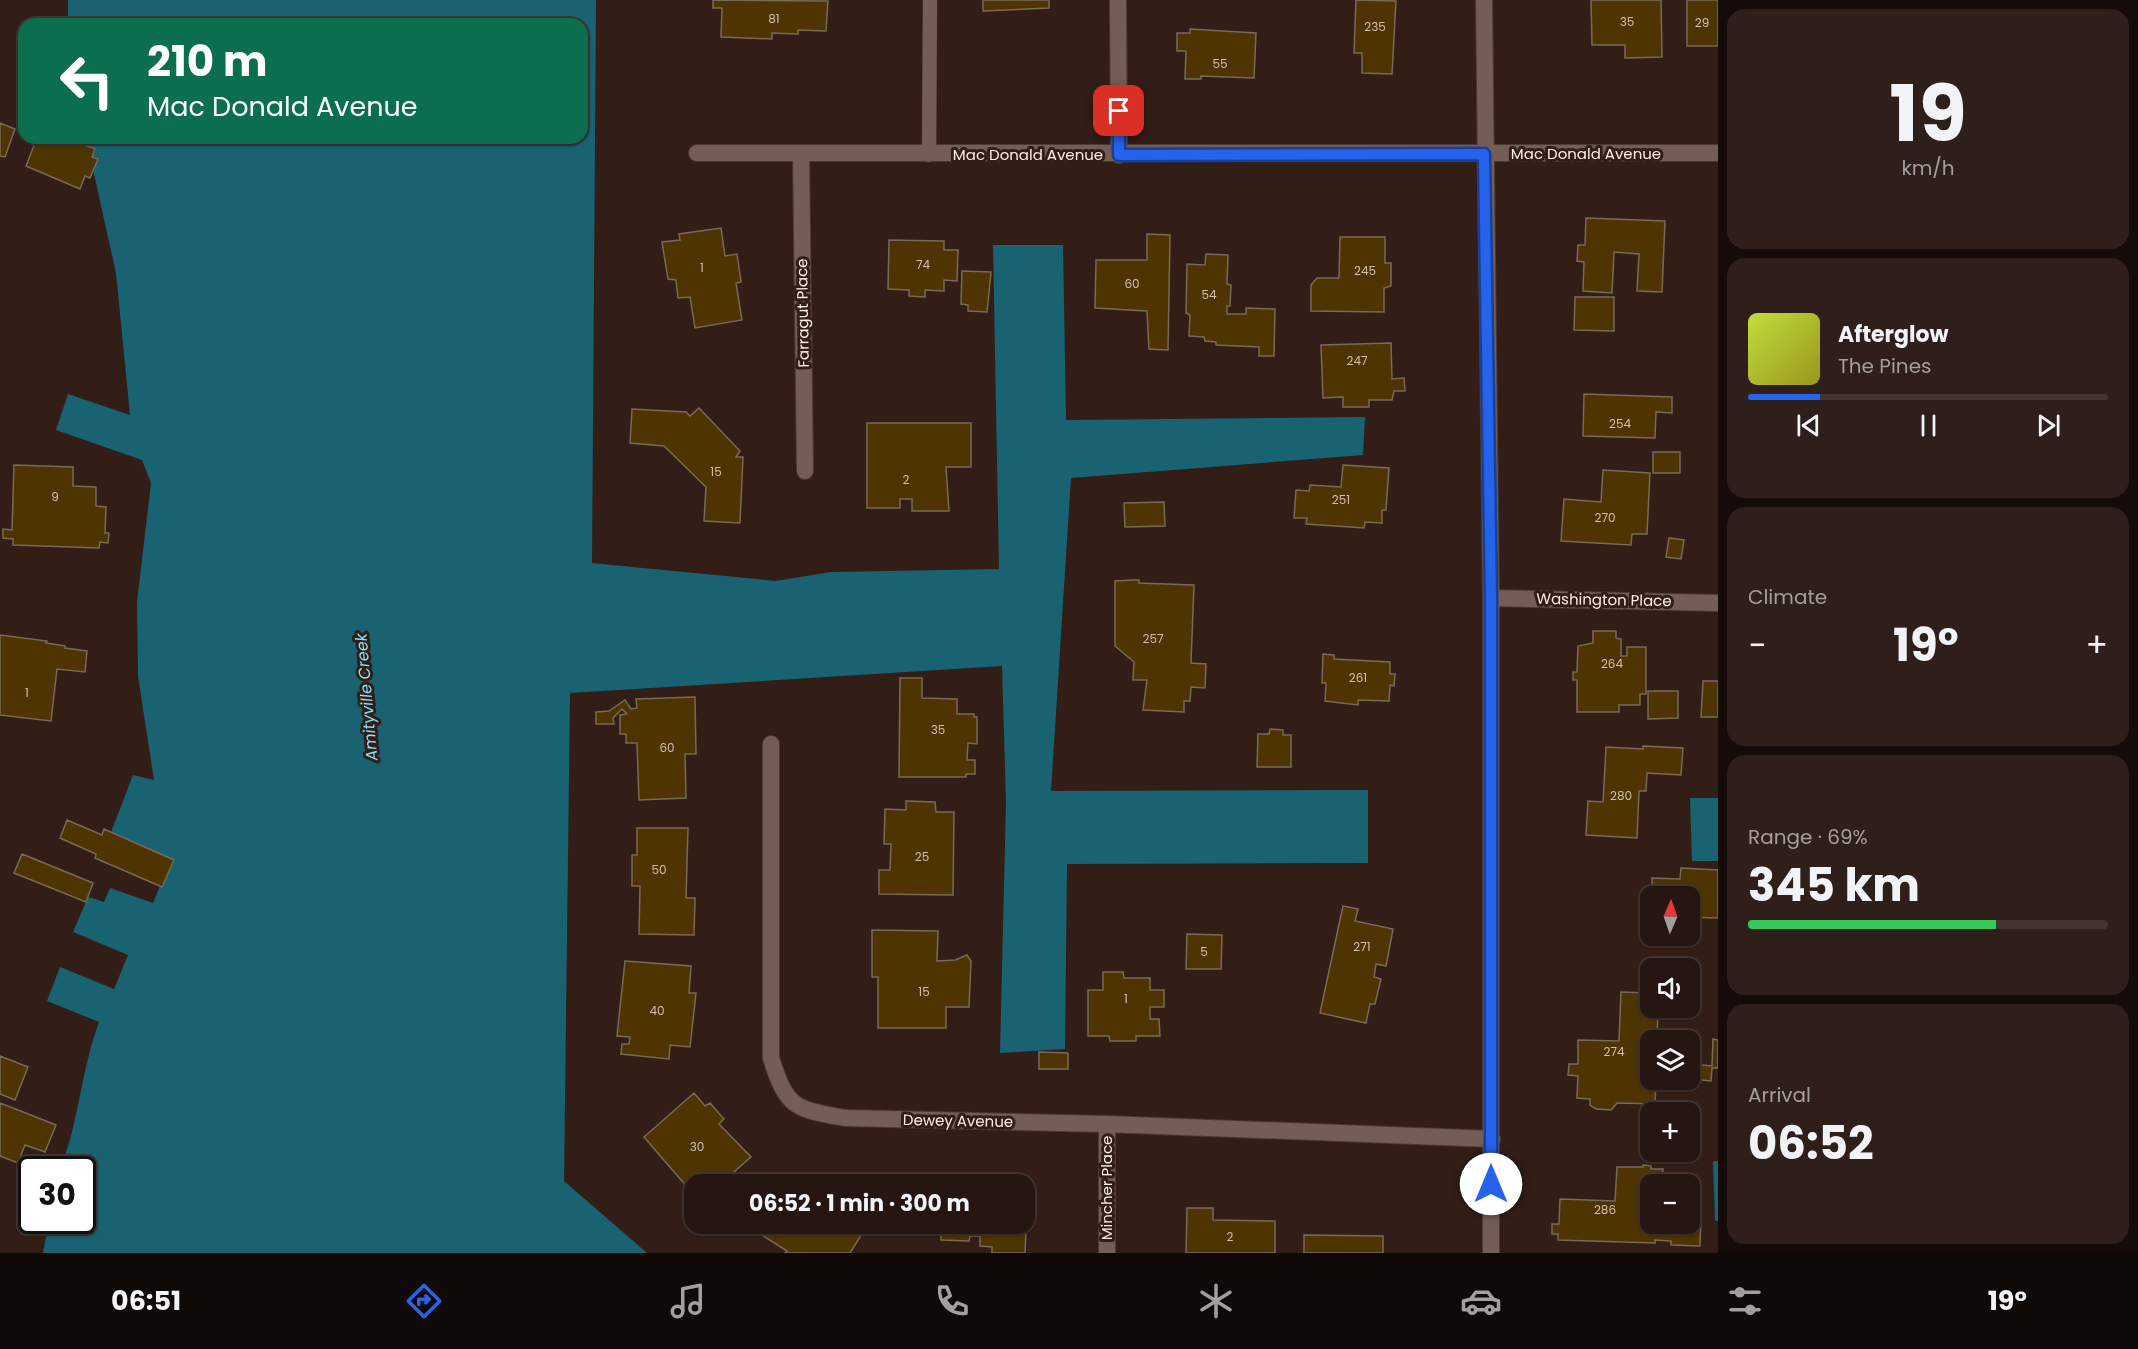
<!DOCTYPE html>
<meta charset="utf-8">
<style>
body{margin:0;font-family:Poppins,sans-serif;background:#2e1f1a;color:#f1f3f6;height:100vh;display:flex;flex-direction:column;font-size:22px;white-space:nowrap}
*{box-sizing:border-box;margin:0}
p{font-size:20px;color:#a49f9f}
.icon{flex:none;width:33px;height:33px;fill:none;stroke:currentColor;stroke-width:2;stroke-linecap:round;stroke-linejoin:round}
.map{position:relative;flex:1;overflow:hidden}
.side{display:flex;flex-direction:column;gap:9px;padding:9px;background:#150c09;width:420px}
.side>*{flex:none}
.banner{position:absolute;left:18px;top:18px;width:570px;height:126px;border-radius:18px;box-shadow:0 2px 4px #0004,0 0 0 2px #423531;background:#0b6e4f;color:#fff;overflow:hidden}
.needle{width:39px;rotate:2deg}
.tools{position:absolute;left:1640px;top:886px;display:grid;gap:12px}
.tools a{display:grid;place-items:center;width:60px;height:60px;border-radius:12px;background:#261611;box-shadow:0 2px 4px #0004,0 0 0 2px #423531;font-size:30px}
.speed{position:absolute;left:18px;top:1156px;display:flex;gap:12px;font-size:30px;font-weight:700;text-align:center}
.speed>*{display:grid;place-content:center;width:78px;height:78px;border-radius:50%;background:#261611;box-shadow:0 2px 4px #0004,0 0 0 2px #423531;line-height:1}
.speed .limit{border:3px solid #111;border-radius:9px;background:#fff;color:#111}
.pin{position:absolute;display:grid;place-items:center;width:51px;height:51px;color:#fff;margin:-26px;border-radius:12px;box-shadow:0 3px 9px #0006}
.me{position:absolute;width:66px;margin:-33px;rotate:0deg;stroke-linejoin:round;filter:drop-shadow(0 0 4px #0008)}
.turn{display:flex;align-items:center;gap:21px;height:126px;padding:0 30px;font-size:27px}
.turn .icon{width:78px;height:78px;stroke-width:2.5}
.turn b{display:block;font-size:42px;line-height:51px}
.big{font-size:45px;font-weight:700;line-height:1.1}
.side .tile{flex:1;display:flex;flex-direction:column;justify-content:center;gap:9px;min-width:0;padding:0 21px;border-radius:18px;background:#2e1f1a}
.side .dial{align-items:center;gap:0}
.dial b{font-size:78px;line-height:1}
.song{display:flex;align-items:center;gap:18px}
.cover{width:72px;height:72px;border-radius:9px;background:linear-gradient(135deg,hsl(70 70% 55%),hsl(60 70% 35%))}
.played{height:6px;border-radius:3px;background:linear-gradient(90deg,#2563eb 20%,#423531 20%)}
.keys{display:flex;justify-content:space-around;direction:ltr}
.heat{display:flex;justify-content:space-between;align-items:center;font-size:33px;direction:ltr}
.charge{height:9px;border-radius:4px;background:linear-gradient(90deg,#34c759 69%,#423531 0)}
.trip{position:absolute;left:684px;top:1174px;width:351px;height:60px;border-radius:18px;background:#261611;box-shadow:0 2px 4px #0004,0 0 0 2px #423531;font-weight:700;line-height:60px;text-align:center}
.tab-bar{display:flex;height:96px;justify-content:space-around;align-items:center;background:#0f0907;color:#a49f9f}
.tab-bar .icon{width:42px;height:42px}
.tab-bar .active{color:#2563eb}
.tab-bar b{font-size:27px;color:#f1f3f6}
main{display:flex;flex:1;min-height:0}
.map>svg:first-child{display:block}
.water{fill:#186272}
.building{fill:#4e3400;stroke:#776a57;stroke-width:1.5}
.lines{fill:none;stroke-linecap:round;stroke-linejoin:round}
.service-casing{stroke:#4b3a35;stroke-width:15}
.minor-casing{stroke:#4b3a35;stroke-width:18}
.service{stroke:#745d55;stroke-width:14}
.minor{stroke:#745d55;stroke-width:16}
.route-casing{stroke:#184099;stroke-width:15}
.route{stroke:#2563eb;stroke-width:10}
.labels{text-anchor:middle;stroke-width:6;stroke-linejoin:round;paint-order:stroke}
.number-label{font-size:12px;fill:#d0bfae}
.street-label{font-size:15px;fill:#fbede8;stroke:#321e17}
.water-label{font-size:16px;font-style:italic;fill:#83e4fd;stroke:#321e17}
</style>
<main>
<div class="map">
<svg width="1718" height="1253" viewBox="0 0 1718 1253">
<rect width="100%" height="100%" fill="#321e17"/>
<path class="water" d="M68 0H596L592 563 776 581 831 572 999 569 993 245H1063L1066 420 1365 417 1363 455 1071 478 1051 791 1368 790V863L1067 864 1065 1049 1000 1053 1006 802 1002 666 570 693 564 1181 647 1253H43L49 1221H82V1170H60C79 1122 81 1070 99 1022L47 1001 60 967 114 989 128 955 73 932 88 897 104 902 110 888 153 903 169 864 108 840 133 775 154 780 138 676 137 602 151 483 142 460 56 430 68 394 130 415 116 273 86 138H582V24H68Z
M1690 798H1718V861H1692Z
M1713 1161H1718V1221H1715Z"/>
<path class="building" d="M713 0 828 1 826 31 798 30V34L772 33V39L721 37 722 8H713Z
M983 0H1049V8L983 11Z
M1356 0 1396 1 1392 74 1362 73V53H1354Z
M1591 0H1661L1662 57 1625 58V45H1592Z
M1687 0H1718V46H1687Z
M1190 29 1256 33 1254 78 1201 76V79H1185L1186 51H1177V33H1190Z
M0 123 15 129 5 157 0 156Z
M37 138H67L95 149 92 157 98 159 90 178 85 176 80 189 26 166Z
M1586 218 1665 221 1662 292 1637 291 1639 254 1614 252 1612 293 1583 291 1584 262 1577 261 1578 245H1585Z
M721 228 725 256 737 254 741 282 736 283 742 320 695 328 690 297 678 298 676 280 668 279 662 242 680 240 679 234Z
M1147 234 1170 235 1168 350 1149 349 1147 311 1095 308 1096 260H1147Z
M1340 237H1385V263H1391V286L1384 288V312L1311 311V285L1317 278H1339Z
M889 240 944 241V250H958L957 281 944 280V291L925 290V297L909 296V290L888 289Z
M1206 254 1228 255 1227 284 1231 285 1230 306H1227V314H1246V308L1275 309 1274 356H1259V347L1216 345V342L1205 341 1204 337 1189 336 1190 315 1186 313 1187 264 1205 265Z
M962 271 991 272 987 312 968 311V305L961 304Z
M1575 297H1614V331L1574 330Z
M1391 343 1392 379 1404 378 1405 391H1394L1392 400H1369V407H1343V397L1323 398 1321 345Z
M1584 394 1672 397V413L1656 412 1655 438 1583 436Z
M699 408 740 451 736 457H743L740 523 704 521 706 487 664 446 630 443 632 409 686 412 690 416Z
M867 423H971V467H946L949 511H912V499H900V508H867Z
M1653 452H1680V473H1653Z
M14 465 73 467V486L96 487V506L106 507 105 533H109L108 543 100 542 99 548 13 545V539L3 538V529L12 530Z
M1343 465 1389 468 1386 510H1382V523L1365 522 1364 528 1306 524 1307 518H1294L1296 490 1309 491 1310 485 1341 487Z
M1603 470 1650 473 1647 534H1632L1631 545 1561 541 1564 499 1601 502Z
M1164 502 1165 526 1125 527 1124 503Z
M1669 538 1684 540 1681 559 1666 557Z
M1133 580H1139V583L1194 585 1191 663 1206 664 1205 688 1191 687 1190 701H1184V712L1143 710 1147 680H1133L1134 662 1115 646V581Z
M1593 631H1616V638L1621 639V656H1627V647H1646V694H1640V705H1619V712H1577V680H1573V672H1577L1578 646 1593 643Z
M0 635 47 641 46 643 65 646V648L87 651 85 672 57 669 51 721 0 715Z
M1323 654 1334 655V659L1390 662V674H1395L1394 686 1390 685 1389 701 1358 700V705L1325 701 1326 683H1322Z
M900 678H922V698L957 699V714H974V717H977V744L968 743 967 760H975V774H966V777H899Z
M1703 681H1718V717H1701Z
M1648 691H1678V718L1648 719Z
M695 697 696 754H685L686 798 639 800 637 743H626V734H620V715L627 714 622 709 613 718 614 724H596V712L609 711 625 700 631 709 637 708 636 699Z
M1270 729 1283 730V735H1291V767H1257L1258 734H1269Z
M1643 746 1683 748 1681 775 1647 773 1646 791H1639L1637 838 1586 835 1588 801 1603 802 1606 747 1643 749Z
M906 801 935 802 936 812H954L953 895 879 894V870H890L891 844H884L885 809 906 810Z
M67 820 102 835 104 829 174 860 162 887 95 858 96 854 60 838Z
M637 828H688L686 898H695L694 935 639 934 640 886H632V855H637Z
M22 854 93 883 86 902 14 873Z
M1681 868 1718 870V918L1689 917V897H1650V902L1647 901V889H1652V878L1680 879Z
M1343 906 1358 909 1355 921 1393 929 1386 966 1376 964 1374 977 1381 979 1375 1004H1370L1366 1023 1320 1013Z
M872 930 938 931 937 961 955 960 967 955 971 961 969 1007H946V1028H878V977H872Z
M1187 934 1222 935 1221 969H1186Z
M625 961 691 966 689 993H696L690 1047 670 1045 669 1059 621 1054 622 1044H629L630 1037 617 1036Z
M1103 972H1123L1124 978H1150V990H1164V1007H1150V1019H1159L1160 1036H1136V1041H1110L1109 1036H1088V990H1103Z
M1621 992 1650 993V1008H1658L1657 1041H1650V1080H1656L1655 1104 1617 1103 1611 1110 1596 1109 1590 1105V1099L1577 1098 1578 1076 1568 1075 1569 1064H1578V1040L1619 1041Z
M1713 1039 1718 1040V1068H1712L1711 1081 1691 1079 1692 1064 1712 1066Z
M1039 1052 1068 1053V1069H1039Z
M0 1056 28 1067 15 1100 0 1094Z
M694 1093 705 1106 710 1103 724 1119 719 1124 751 1157 719 1185H694V1195L644 1137Z
M0 1103 56 1125 45 1152 25 1145 18 1163 0 1156Z
M1643 1165 1651 1166V1169H1663L1662 1185H1650V1224H1689V1203H1692L1701 1216 1700 1246 1671 1245V1241L1655 1240V1243L1558 1240V1234H1552V1224H1559L1560 1199 1615 1201 1617 1167H1643Z
M792 1177 804 1185H787Z
M962 1182 996 1183 1015 1185H927H962Z
M1024 1185H1028L1025 1253H992V1247L980 1246V1236H970L969 1241 941 1240V1224H1024Z
M1187 1208H1213V1220L1275 1221V1253H1186Z
M758 1224H868L850 1253H785L787 1251 754 1230Z
M1304 1235 1383 1236V1253H1304Z"/>
<g class="lines">
<g class="service-casing">
<path id="service" d="M929 155 930 0"/>
</g>
<g class="minor-casing">
<path id="minor" d="M1118 0 1119 155
M1484 0 1491 598V1253
M697 153H1718
M801 154 805 471
M1491 598 1718 603
M771 744V1058C787 1109 795 1109 846 1118L1107 1124 1492 1139
M1107 1253V1124"/>
</g>
<use href="#service" class="service"/>
<use href="#minor" class="minor"/>
</g>
<g class="lines">
<g class="route-casing">
<path id="route" d="M1119 111V155L1484 154 1491 598V1184"/>
</g>
<use href="#route" class="route"/>
</g>
<g class="labels">
<g class="number-label">
<text x="774" y="23">81</text>
<text x="1627" y="26">35</text>
<text x="1702" y="27">29</text>
<text x="1375" y="31">235</text>
<text x="1220" y="68">55</text>
<text x="923" y="269">74</text>
<text x="702" y="272">1</text>
<text x="1365" y="275">245</text>
<text x="1132" y="288">60</text>
<text x="1209" y="299">54</text>
<text x="1357" y="365">247</text>
<text x="1620" y="428">254</text>
<text x="716" y="476">15</text>
<text x="906" y="484">2</text>
<text x="55" y="501">9</text>
<text x="1341" y="504">251</text>
<text x="1605" y="522">270</text>
<text x="1153" y="643">257</text>
<text x="1612" y="668">264</text>
<text x="1358" y="682">261</text>
<text x="27" y="697">1</text>
<text x="938" y="734">35</text>
<text x="667" y="752">60</text>
<text x="1621" y="800">280</text>
<text x="922" y="861">25</text>
<text x="659" y="874">50</text>
<text x="1362" y="951">271</text>
<text x="1204" y="956">5</text>
<text x="924" y="996">15</text>
<text x="1126" y="1003">1</text>
<text x="657" y="1015">40</text>
<text x="1614" y="1056">274</text>
<text x="697" y="1151">30</text>
<text x="1605" y="1214">286</text>
<text x="1230" y="1241">2</text>
</g>
<g class="street-label">
<text x="1586" y="159">Mac Donald Avenue</text>
<text x="1028" y="160">Mac Donald Avenue</text>
<text transform="translate(803 313) rotate(-91)" y="5">Farragut Place</text>
<text transform="translate(1604 600) rotate(1)" y="5">Washington Place</text>
<text transform="translate(958 1121) rotate(1)" y="5">Dewey Avenue</text>
<text transform="translate(1107 1188) rotate(-90)" y="5">Mincher Place</text>
</g>
<g class="water-label">
<text transform="translate(366 697) rotate(-95)" y="6">Amityville Creek</text>
</g>
</g>
</svg>
<div class="tools">
<a><svg class="needle" viewBox="-14 -14 28 28"><path d="M0-13l5 13h-10z" fill="#e53935"/><path d="M0 13l5-13h-10z" fill="#a49f9f"/></svg></a>
<a><svg class="icon" aria-label="sound" viewBox="0 0 24 24"><path d="M4 9h4l5-4v14l-5-4H4zM17 9q2 3 0 6"/></svg></a>
<a><svg class="icon" aria-label="layers" viewBox="0 0 24 24"><path d="M12 4l9 5-9 5-9-5zM3 14l9 5 9-5"/></svg></a>
<a>+</a>
<a>−</a>
</div>
<div class="speed"><div class="limit">30</div></div>
<div class="pin" style="left:1119px;top:111px;background:#d93025"><svg class="icon" aria-label="arrive" viewBox="0 0 24 24"><path d="M6 21V4h12l-3 4 3 4H6"/></svg></div>
<svg class="me" style="left:1491px;top:1184px" viewBox="-20 -20 40 40"><circle r="19" fill="#fff"/><path d="M0-13L10 11 0 6-10 11z" fill="#2563eb"/></svg>
<div class="trip">06:52 · 1 min · 300 m</div>
<div class="banner">
<div class="turn"><svg class="icon" aria-label="left" viewBox="0 0 24 24"><path d="M17 20v-9H6M10 6l-5 5 5 5"/></svg><div><b>210 m</b>Mac Donald Avenue</div></div>
</div>
</div>
<section class="side">
<div class="tile dial"><b>19</b><p>km/h</p></div>
<div class="tile">
<div class="song"><i class="cover"></i><div><b>Afterglow</b><p>The Pines</p></div></div>
<div class="played"></div>
<div class="keys"><svg class="icon" aria-label="previous" viewBox="0 0 24 24"><path d="M18 5L8 12l10 7zM5 5v14"/></svg><svg class="icon" aria-label="pause" viewBox="0 0 24 24"><path d="M8 5v14M16 5v14"/></svg><svg class="icon" aria-label="next" viewBox="0 0 24 24"><path d="M6 5l10 7-10 7zM19 5v14"/></svg></div>
</div>
<div class="tile"><p>Climate</p>
<div class="heat"><a>−</a><b class="big">19°</b><a>+</a></div>
</div>
<div class="tile"><p>Range · 69%</p><b class="big">345 km</b><div class="charge"></div></div>
<div class="tile"><p>Arrival</p><b class="big">06:52</b></div>
</section>
</main>
<nav class="tab-bar">
<b>06:51</b>
<svg class="icon active" aria-label="directions" viewBox="0 0 24 24"><path d="M12 3l9 9-9 9-9-9zM9 14v-3h6M13 9l2 2-2 2"/></svg>
<svg class="icon" aria-label="music" viewBox="0 0 24 24"><path d="M9 18V5l10-2v13"/><circle cx="6" cy="18" r="3"/><circle cx="16" cy="16" r="3"/></svg>
<svg class="icon" aria-label="phone" viewBox="0 0 24 24"><path d="M5 4h4l2 5-3 2q2 4 5 5l2-3 5 2v4C11 20 4 13 5 4z"/></svg>
<svg class="icon" aria-label="climate" viewBox="0 0 24 24"><path d="M12 3v18M4 7l16 10M4 17L20 7"/></svg>
<svg class="icon" aria-label="car" viewBox="0 0 24 24"><path d="M5 17H2v-5l4-1 3-4h7l3 4 3 1v5h-3M9 17h6M6 11h13"/><circle cx="7" cy="17" r="2"/><circle cx="17" cy="17" r="2"/></svg>
<svg class="icon" aria-label="filters" viewBox="0 0 24 24"><path d="M4 7h16M4 17h16"/><circle cx="9" cy="7" r="2"/><circle cx="15" cy="17" r="2"/></svg>
<b>19°</b>
</nav>
